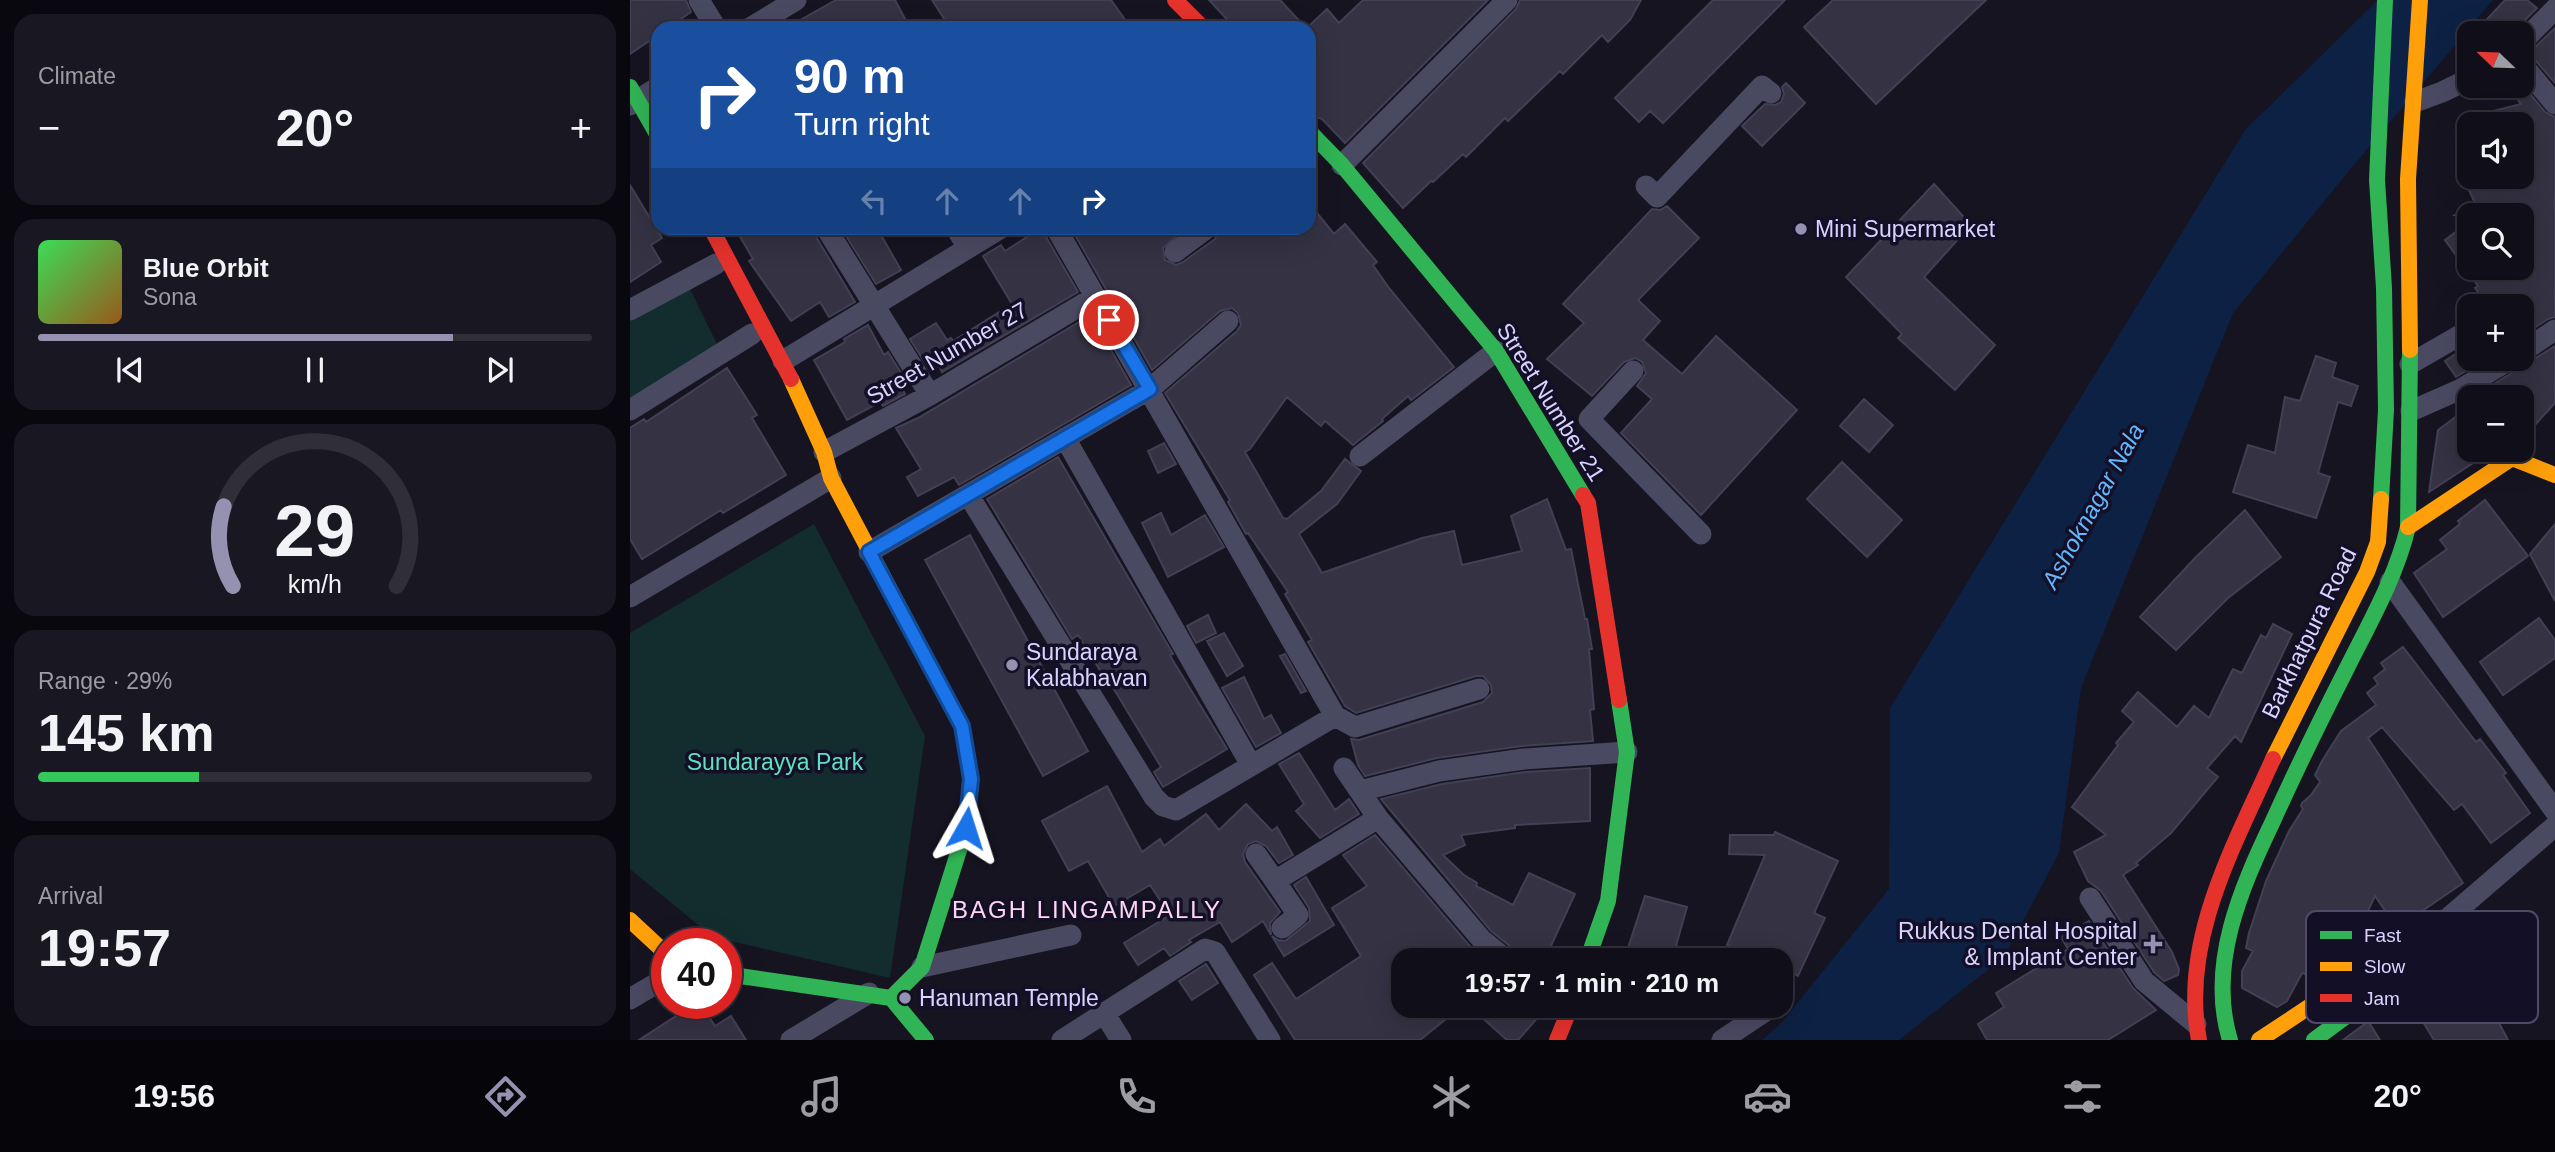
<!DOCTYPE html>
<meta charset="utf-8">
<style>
body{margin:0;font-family:Arial,sans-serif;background:#191822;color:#f1f3f6;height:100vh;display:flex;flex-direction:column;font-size:26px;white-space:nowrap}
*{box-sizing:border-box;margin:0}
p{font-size:23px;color:#9c9ca2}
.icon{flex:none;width:38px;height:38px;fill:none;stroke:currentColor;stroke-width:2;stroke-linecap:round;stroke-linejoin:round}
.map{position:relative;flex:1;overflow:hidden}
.side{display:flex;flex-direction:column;gap:14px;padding:14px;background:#09080e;width:630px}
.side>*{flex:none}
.guide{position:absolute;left:21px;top:21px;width:665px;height:214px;border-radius:21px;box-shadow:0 7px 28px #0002,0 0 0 2px #302f38;background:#1a4fa0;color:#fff;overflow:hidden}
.needle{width:46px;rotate:293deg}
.buttons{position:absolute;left:1827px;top:21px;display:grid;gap:14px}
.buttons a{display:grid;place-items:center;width:77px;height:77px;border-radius:14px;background:#100f19;box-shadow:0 7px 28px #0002,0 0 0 2px #302f38;font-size:35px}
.speed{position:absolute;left:21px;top:928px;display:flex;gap:14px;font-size:35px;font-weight:700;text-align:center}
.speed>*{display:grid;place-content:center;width:91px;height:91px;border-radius:50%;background:#100f19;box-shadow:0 7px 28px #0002,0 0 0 2px #302f38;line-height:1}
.speed .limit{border:10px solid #d22;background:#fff;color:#111}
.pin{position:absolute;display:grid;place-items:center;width:60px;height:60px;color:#fff;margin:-30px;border:4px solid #fff;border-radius:50%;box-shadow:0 2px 7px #0007}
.me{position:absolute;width:77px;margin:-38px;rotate:6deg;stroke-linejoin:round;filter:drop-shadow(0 0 5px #0008)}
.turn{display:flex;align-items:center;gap:24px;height:147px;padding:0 28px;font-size:32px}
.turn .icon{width:91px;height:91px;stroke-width:2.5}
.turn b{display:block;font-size:49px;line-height:60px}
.lanes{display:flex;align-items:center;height:66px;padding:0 28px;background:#0003;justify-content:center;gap:35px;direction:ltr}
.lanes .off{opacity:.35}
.big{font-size:52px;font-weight:700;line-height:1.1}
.side .tile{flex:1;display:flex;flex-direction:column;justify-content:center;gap:10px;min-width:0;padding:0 24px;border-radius:21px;background:#191822}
.side .dial{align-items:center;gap:0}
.dial svg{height:182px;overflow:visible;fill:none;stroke:#302f38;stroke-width:7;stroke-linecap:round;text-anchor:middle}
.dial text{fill:#f1f3f6;stroke:none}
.song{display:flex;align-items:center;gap:21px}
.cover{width:84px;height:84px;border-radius:10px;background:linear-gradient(135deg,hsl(130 70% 55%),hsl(30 70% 35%))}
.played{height:7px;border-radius:4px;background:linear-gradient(90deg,#9591b1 75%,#302f38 75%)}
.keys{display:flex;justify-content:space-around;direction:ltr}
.heat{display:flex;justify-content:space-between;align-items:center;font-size:38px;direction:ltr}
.charge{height:10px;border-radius:5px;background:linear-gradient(90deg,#34c759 29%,#302f38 0)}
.trip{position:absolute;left:761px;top:948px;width:402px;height:70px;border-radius:21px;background:#100f19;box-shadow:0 7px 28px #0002,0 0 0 2px #302f38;font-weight:700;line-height:70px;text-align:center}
.tab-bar{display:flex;height:112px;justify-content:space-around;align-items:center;background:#06060a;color:#9c9ca2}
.tab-bar .icon{width:49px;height:49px}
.tab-bar .active{color:#9591b1}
.tab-bar b{font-size:32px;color:#f1f3f6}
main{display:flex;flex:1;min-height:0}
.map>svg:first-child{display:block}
.green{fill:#132c2d}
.water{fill:#0d2144}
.building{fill:#343243;stroke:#433f54;stroke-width:2}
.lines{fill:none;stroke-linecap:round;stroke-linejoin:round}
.street{stroke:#4a4962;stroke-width:21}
.fast{stroke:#30b455;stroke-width:16}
.slow{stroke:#ff9f0a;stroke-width:16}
.jam{stroke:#e5322d;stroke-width:16}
.route-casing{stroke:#114b97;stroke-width:18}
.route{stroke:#1a73e8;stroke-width:12}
.poi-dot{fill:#9591b1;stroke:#130f26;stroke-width:2.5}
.labels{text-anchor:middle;stroke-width:7;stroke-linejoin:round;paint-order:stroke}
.poi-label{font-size:23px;fill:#d9d4ff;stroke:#130f26;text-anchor:start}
.street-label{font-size:23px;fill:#d9d4ff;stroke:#130f26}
.park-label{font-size:23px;fill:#5fe0c0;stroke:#130f26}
.water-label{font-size:24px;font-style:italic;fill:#62b6ff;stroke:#130f26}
.neighbourhood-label{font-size:24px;letter-spacing:2px;fill:#ffd6f0;stroke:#130f26}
.key{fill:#130f26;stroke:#4e4a67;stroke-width:2}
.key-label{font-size:19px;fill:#d9d4ff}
</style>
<main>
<section class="side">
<div class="tile"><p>Climate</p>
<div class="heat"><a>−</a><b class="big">20°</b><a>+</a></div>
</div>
<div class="tile">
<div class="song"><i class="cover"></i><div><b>Blue Orbit</b><p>Sona</p></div></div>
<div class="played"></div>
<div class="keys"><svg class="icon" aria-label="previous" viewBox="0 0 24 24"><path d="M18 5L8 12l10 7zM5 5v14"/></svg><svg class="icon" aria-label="pause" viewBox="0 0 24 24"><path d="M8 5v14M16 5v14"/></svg><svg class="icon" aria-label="next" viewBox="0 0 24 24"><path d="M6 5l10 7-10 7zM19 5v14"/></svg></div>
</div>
<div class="tile dial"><svg viewBox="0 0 100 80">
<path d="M14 69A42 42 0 1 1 86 69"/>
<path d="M14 69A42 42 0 0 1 10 34" stroke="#9591b1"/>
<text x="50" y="56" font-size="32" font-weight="700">29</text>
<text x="50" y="72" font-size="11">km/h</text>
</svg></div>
<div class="tile"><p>Range · 29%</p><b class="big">145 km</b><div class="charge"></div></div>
<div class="tile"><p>Arrival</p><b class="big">19:57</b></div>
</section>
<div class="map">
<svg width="1925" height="1040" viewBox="0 0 1925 1040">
<rect width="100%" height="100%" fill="#161421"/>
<path class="green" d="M58 285 87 344 0 400V321Z
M184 524 295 736 260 978 83 937 0 869V633Z"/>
<path class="water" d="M1748 0H1863L1718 172 1603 313 1451 688 1429 853 1374 957 1269 1040H1132L1153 1021 1259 889 1260 708 1615 130Z"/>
<path class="building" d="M0 0H56L61 12 38 28H28V35L0 54Z
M206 0H265L280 28H156Z
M302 0H481L501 28H320Z
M579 0H650L676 28H605Z
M733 0H858L715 143 692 119 679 114V26L697 9 709 23Z
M890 0H1011L1000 20 978 42 972 35 933 74 930 71 878 121 875 118 836 157 833 154 803 182 801 181 773 208 733 163 886 9Z
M1083 0H1155L1033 123 1020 111 1009 122 985 98Z
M1203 0H1356L1246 104 1174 27Z
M1875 0H1897L1907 8 1882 33H1844Z
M1925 28V83L1899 53Z
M1156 83 1175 103 1132 146 1112 126 1135 104 1145 105 1151 102 1154 94 1152 87Z
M1892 84 1915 112 1925 117V317L1918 319 1892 336V306H1859L1845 288 1848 286 1815 240 1839 222V268H1892V215H1825L1844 201 1833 177H1892V124H1837L1836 118 1891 104 1877 86Z
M1304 184 1341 225 1294 277 1365 345 1325 390 1268 338 1272 334 1216 277Z
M0 185 32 238 21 245 31 262 0 282Z
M679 203 704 234 715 224 747 262 743 265 759 288 824 367 781 400 778 396 752 419 753 421 723 445 695 421 691 426 657 397 620 449 615 452 653 518 657 519 691 491 715 459 731 471 707 504 669 534 692 573 792 538 824 531 832 565 892 551 881 516 917 499 936 550 941 549 955 619H957L962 649H959L964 709 960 710 963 741 892 746 807 758 735 776 728 765 721 739 729 740 853 702 862 693 861 685 853 676H846L726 713 715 706 678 642 682 640 655 594 658 592 618 533 616 534 598 502 600 500 535 393 607 331 611 325 608 313 602 308 590 311 522 370 441 228H556L533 248 535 260 546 265 553 262 585 239 590 228H679Z
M1037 206 1069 238 1008 300 1030 321 1013 340 1052 374 1086 336 1167 410 1071 515 991 433 1022 399 1007 386 1016 373 1012 362 1005 358 994 362 962 396 917 359 954 323 933 304 1022 209 1030 210Z
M105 228H183L185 235 225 302 199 317 190 302 161 321 119 261 123 259Z
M211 228H247L271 270 246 284Z
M411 228H413L415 235 448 292 312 372 309 366 300 371 280 339 306 323 317 340 321 338 323 341 382 304 353 256 371 245 375 251Z
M461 315 501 385 329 485 324 477 288 496 277 477 291 469 266 428 288 418Z
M238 325 254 355 258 352 278 384 272 388 275 394 253 406 250 402 217 420 184 360 215 342 214 339Z
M1839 345V359H1856L1826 377 1815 361Z
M1925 346V403L1892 439V397H1843Z
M1686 356 1706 363 1702 377 1728 386 1721 406 1708 402 1688 473 1700 477 1686 518 1603 492 1618 445 1645 453 1655 397 1670 401Z
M97 368 127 415 122 418 156 475 93 513 91 510 12 559 0 539V428L14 419 16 422Z
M1234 399 1263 425 1239 452 1210 426Z
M1839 407V450H1863L1799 492 1808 430Z
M534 443 546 464 528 473 518 451Z
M428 457 543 654 540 655 542 659 597 749 533 787 524 772 531 767 473 671 471 672 448 635 442 639 357 499Z
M1212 462 1272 520 1237 557 1177 499Z
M1855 500 1898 556 1813 617 1784 573 1817 549 1810 540 1830 524 1828 521Z
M1615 510 1651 557 1598 598 1546 650 1510 617 1565 558Z
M531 513 541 535 575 515 594 547 538 577 512 523Z
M1925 524V601L1900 554Z
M340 535 458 751 413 776 295 560Z
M578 615 586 633 566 643 557 626Z
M1909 618 1925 640V658L1873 695 1850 662Z
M1643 624 1662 634 1611 742 1605 736 1577 768 1588 777 1541 833 1506 863 1508 865 1493 875 1542 952 1549 969 1548 975 1534 981 1524 972 1471 891 1458 881 1444 852 1476 835 1442 807 1488 745 1486 743 1504 722 1492 711 1508 692 1547 727 1564 706 1579 718 1603 669 1612 673 1631 635 1636 638Z
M594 633 613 666 597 676 577 641Z
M1773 647 1846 742 1850 739 1876 773 1873 775 1900 813 1861 843 1832 804 1824 810 1752 727 1738 738 1833 883 1767 928 1745 896 1713 963 1691 952 1680 976 1672 973 1657 1001 1647 1007 1612 988V971L1623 951 1616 948 1619 933 1636 881 1659 831 1673 809 1671 806 1672 803 1681 795 1690 782 1685 775 1692 761 1711 731 1746 705 1737 693 1748 684 1744 678 1755 669 1751 663Z
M655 654 676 691 671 693 650 656Z
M614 677 634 719 641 715 651 733 626 747 592 688Z
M669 753 705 810 719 799 729 814 690 838 666 811 674 804 649 764Z
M960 768V821L885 825V828L831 835 835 845 813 855 834 875 847 883 846 886 883 905 899 873 945 894 914 961 891 960 886 951 861 931 751 799 812 784 895 772Z
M477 786 512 852 530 839 534 846 576 814 589 830 616 804 642 831 647 827 663 855 649 863 636 846 626 841 618 844 613 854 615 862 650 912 640 923 641 935 633 921 602 942 590 922 559 940 561 942 540 956 534 948 508 965 494 943 540 915 520 885 484 906 458 861 439 871 412 821Z
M1145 832 1208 861 1184 913 1195 918 1168 976 1152 968V961H1136L1097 945 1135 855 1099 854 1100 835H1144Z
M745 835 845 952 834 961H774V1006H832L790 1040H665L624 975 642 963 666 999 731 956 702 908 737 886 713 855Z
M676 877 704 925 654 956 642 936 648 940 655 941 680 921 679 908 664 885Z
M1015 896 1057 907 1046 946 1081 957 1080 961H1017L996 954Z
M1459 921 1503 988 1526 1010 1478 1040H1357L1348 1024 1374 1007 1366 993 1438 949 1431 937Z
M1861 935 1892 981 1860 1006 1878 1040H1804L1779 999 1845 956 1840 949Z
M576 964 588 983 562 1000 549 981Z
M66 1003H70L85 1026 101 1016 116 1040H9Z
M839 1006H902L911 1014 888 1040H877Z
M1738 1021 1750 1040H1713L1736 1023Z"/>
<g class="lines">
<path class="street" d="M69 0 86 28
M120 28 166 0
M1892 42 1925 9
M1892 64 1925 104
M1785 102 1812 92 1839 79
M0 105 28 87
M712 165 877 0
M1016 186 1027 197 1132 86 1141 93
M196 228 300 395
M326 228 338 248
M426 228 705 716 725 727 849 689
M545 252 577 228
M0 310 86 264
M1892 352 1925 330
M153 361 371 228
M1780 364 1839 330
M1003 371 959 419 1071 534
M0 410 122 334
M1781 411 1831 389 1881 359
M435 438 621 765
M194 452 300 395 465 297
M730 456 866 351
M339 496 524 797 533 806 546 810 705 716
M239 552 520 389 598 321
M1760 582 1925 811
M0 597 201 478
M714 768 748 818 852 940 878 961
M730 791 809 771 894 759 997 752
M626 854 645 881 748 818
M645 881 668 915 652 928
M1460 898 1514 981 1566 1024
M292 967 441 935
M1743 983 1925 826
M0 999 37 977
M474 1013 491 1040
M161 1040 239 993
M432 1040 575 949 585 952 640 1040
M1092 1040 1143 1006"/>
<path class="fast" d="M0 87 28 136
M679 131 712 165 866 351 953 495
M1751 499 1756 410 1754 288 1747 180 1755 0
M957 961 978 901 997 752 989 700
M96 974 261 998
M261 998 292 967 336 828 340 787
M261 998 296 1040
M1600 1040C1577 965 1611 888 1643 821 1666 770 1691 719 1717 668 1740 622 1766 577 1778 527L1780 350
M1684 1040 1726 1009 1743 983"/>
<path class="slow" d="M1780 350 1778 179 1790 0
M161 379 194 452 201 478 332 726 341 779 340 787
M1778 527 1882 458 1925 475
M1643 759 1737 572 1748 542 1751 499
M0 920 29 947 37 951
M1629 1040 1712 985 1743 983"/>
<path class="jam" d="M545 0 573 28
M81 228 161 379
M953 495 958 503 989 700
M927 1040 941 1006
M1569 1040C1550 941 1604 846 1643 759"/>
</g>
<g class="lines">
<g class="route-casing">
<path id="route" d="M336 828 341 779 332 726 239 552 520 389 479 320"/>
</g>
<use href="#route" class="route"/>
</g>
<g class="poi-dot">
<circle cx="1171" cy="229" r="7"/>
<circle cx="382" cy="665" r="7"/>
<path d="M1519.5 933.5h7v7h7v7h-7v7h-7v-7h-7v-7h7z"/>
<circle cx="275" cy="998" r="7"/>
</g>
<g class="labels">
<g class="poi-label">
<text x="1185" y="237">Mini Supermarket</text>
<text x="396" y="660">Sundaraya<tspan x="396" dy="26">Kalabhavan</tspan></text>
<text x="1507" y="939" text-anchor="end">Rukkus Dental Hospital<tspan x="1507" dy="26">&amp; Implant Center</tspan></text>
<text x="289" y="1006">Hanuman Temple</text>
</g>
<g class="street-label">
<text transform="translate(317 353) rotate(-30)" y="8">Street Number 27</text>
<text transform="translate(921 402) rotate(58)" y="8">Street Number 21</text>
<text transform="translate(1679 633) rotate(-64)" y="8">Barkhatpura Road</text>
</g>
<g class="park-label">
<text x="145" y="770">Sundarayya Park</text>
</g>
<g class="water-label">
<text transform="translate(1463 506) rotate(-61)" y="8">Ashoknagar Nala</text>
</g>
<g class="neighbourhood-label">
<text x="457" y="918">BAGH LINGAMPALLY</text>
</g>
</g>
<rect x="1676" y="911" width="232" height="112" rx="10" class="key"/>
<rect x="1690" y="931" width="32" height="8" fill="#30b455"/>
<rect x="1690" y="962" width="32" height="9" fill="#ff9f0a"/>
<rect x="1690" y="994" width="32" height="8" fill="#e5322d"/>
<g class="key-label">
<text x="1734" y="942">Fast</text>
<text x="1734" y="973">Slow</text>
<text x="1734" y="1005">Jam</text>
</g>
</svg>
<div class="buttons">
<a><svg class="needle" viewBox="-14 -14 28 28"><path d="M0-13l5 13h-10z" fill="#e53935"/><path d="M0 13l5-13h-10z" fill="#9c9ca2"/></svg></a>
<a><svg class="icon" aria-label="sound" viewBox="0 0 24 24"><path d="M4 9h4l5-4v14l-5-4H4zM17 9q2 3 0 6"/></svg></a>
<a><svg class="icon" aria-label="search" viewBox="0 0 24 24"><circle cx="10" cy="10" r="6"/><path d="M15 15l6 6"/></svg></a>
<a>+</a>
<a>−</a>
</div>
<div class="speed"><div class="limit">40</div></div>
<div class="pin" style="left:479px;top:320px;background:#d93025"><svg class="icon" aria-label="arrive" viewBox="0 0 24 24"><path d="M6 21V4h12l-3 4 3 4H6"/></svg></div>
<svg class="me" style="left:336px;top:828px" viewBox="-20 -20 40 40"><path d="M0-17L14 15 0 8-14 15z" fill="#1a73e8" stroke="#fff" stroke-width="4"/></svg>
<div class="trip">19:57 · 1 min · 210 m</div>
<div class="guide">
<div class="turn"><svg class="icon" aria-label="right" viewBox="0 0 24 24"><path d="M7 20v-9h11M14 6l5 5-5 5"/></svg><div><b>90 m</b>Turn right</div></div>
<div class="lanes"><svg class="icon off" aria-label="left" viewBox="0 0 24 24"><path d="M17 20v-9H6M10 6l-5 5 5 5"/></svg><svg class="icon off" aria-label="ahead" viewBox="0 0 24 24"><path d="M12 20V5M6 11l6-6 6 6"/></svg><svg class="icon off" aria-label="ahead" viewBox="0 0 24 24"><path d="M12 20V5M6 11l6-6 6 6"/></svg><svg class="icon" aria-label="right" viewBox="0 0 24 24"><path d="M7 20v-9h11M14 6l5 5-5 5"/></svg></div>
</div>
</div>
</main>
<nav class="tab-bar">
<b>19:56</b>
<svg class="icon active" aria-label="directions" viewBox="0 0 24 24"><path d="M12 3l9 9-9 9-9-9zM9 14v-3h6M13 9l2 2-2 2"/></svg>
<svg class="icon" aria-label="music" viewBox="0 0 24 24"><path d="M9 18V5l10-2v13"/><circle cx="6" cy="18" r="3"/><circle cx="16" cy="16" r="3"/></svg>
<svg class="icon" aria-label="phone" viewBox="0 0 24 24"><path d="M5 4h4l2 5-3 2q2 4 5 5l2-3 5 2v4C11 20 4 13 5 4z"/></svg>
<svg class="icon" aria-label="climate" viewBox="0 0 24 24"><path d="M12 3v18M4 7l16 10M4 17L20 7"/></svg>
<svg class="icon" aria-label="car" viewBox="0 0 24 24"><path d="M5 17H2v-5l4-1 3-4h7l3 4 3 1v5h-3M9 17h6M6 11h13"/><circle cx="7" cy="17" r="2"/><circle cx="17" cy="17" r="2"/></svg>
<svg class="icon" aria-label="filters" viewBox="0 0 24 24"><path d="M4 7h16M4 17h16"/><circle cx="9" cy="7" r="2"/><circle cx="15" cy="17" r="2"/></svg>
<b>20°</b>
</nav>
